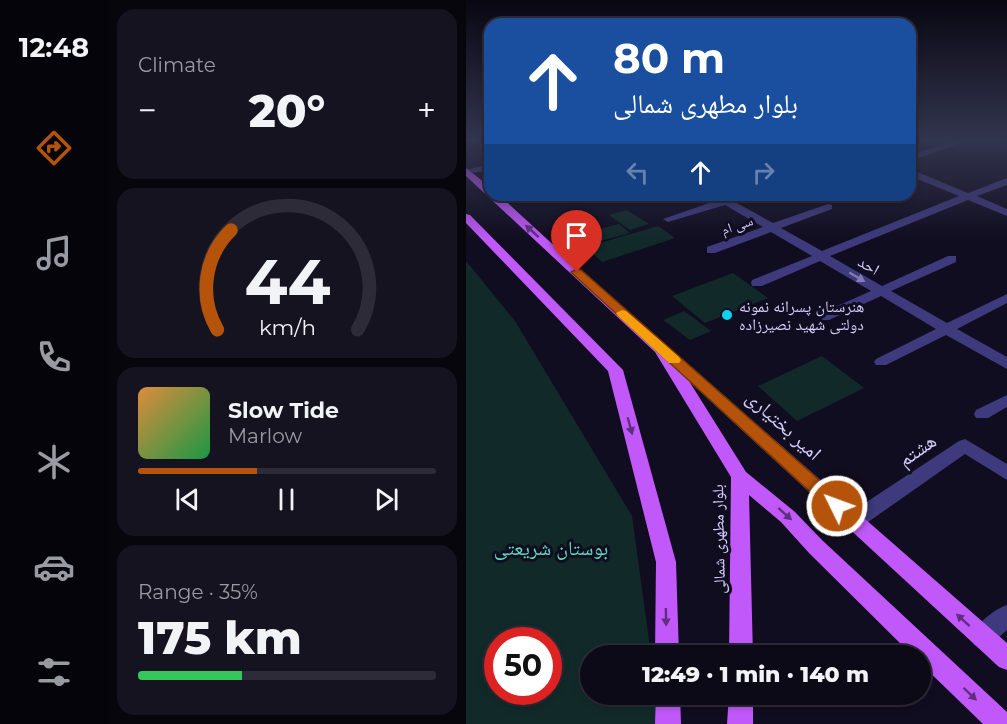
<!DOCTYPE html>
<meta charset="utf-8">
<style>
body{margin:0;font-family:Montserrat,"Noto Naskh Arabic",sans-serif;background:#161321;color:#f1f3f6;height:100vh;display:flex;flex-direction:column;font-size:22px;white-space:nowrap}
*{box-sizing:border-box;margin:0}
p{font-size:20px;color:#9a9aa2}
.icon{flex:none;width:33px;height:33px;fill:none;stroke:currentColor;stroke-width:2;stroke-linecap:round;stroke-linejoin:round}
.map{position:relative;flex:1;overflow:hidden}
.sheet{display:flex;flex-direction:column;gap:9px;padding:9px;background:#07060d;width:358px}
.sheet>*{flex:none}
.banner{position:absolute;left:18px;top:18px;width:432px;height:183px;border-radius:18px;box-shadow:0 3px 9px #0003,0 0 0 2px #2d2b37;background:#1a4fa0;color:#fff;overflow:hidden}
.speed{position:absolute;left:18px;top:627px;display:flex;gap:12px;font-size:30px;font-weight:700;text-align:center}
.speed>*{display:grid;place-content:center;width:78px;height:78px;border-radius:50%;background:#0d0a18;box-shadow:0 3px 9px #0003,0 0 0 2px #2d2b37;line-height:1}
.speed .limit{border:9px solid #d22;background:#fff;color:#111}
.pin{position:absolute;display:grid;place-items:center;width:51px;height:51px;color:#fff;margin:-62px -26px;border-radius:50% 50% 50% 0;rotate:-45deg;box-shadow:0 0 6px #0007}
.pin .icon{rotate:45deg}
.me{position:absolute;width:66px;margin:-33px;rotate:312deg;stroke-linejoin:round;filter:drop-shadow(0 0 4px #0008)}
.turn{display:flex;align-items:center;gap:21px;height:126px;padding:0 30px;font-size:27px}
.turn .icon{width:78px;height:78px;stroke-width:2.5}
.turn b{display:block;font-size:42px;line-height:51px}
.lanes{display:flex;align-items:center;height:57px;padding:0 30px;background:#0003;justify-content:center;gap:30px;direction:ltr}
.lanes .off{opacity:.35}
.big{font-size:45px;font-weight:800;line-height:1.1}
.sheet .tile{flex:1;display:flex;flex-direction:column;justify-content:center;gap:9px;min-width:0;padding:0 21px;border-radius:18px;background:#161321}
.sheet .dial{align-items:center;gap:0}
.dial svg{height:156px;overflow:visible;fill:none;stroke:#2d2b37;stroke-width:7;stroke-linecap:round;text-anchor:middle}
.dial text{fill:#f1f3f6;stroke:none}
.song{display:flex;align-items:center;gap:18px}
.cover{width:72px;height:72px;border-radius:9px;background:linear-gradient(135deg,hsl(30 70% 55%),hsl(140 70% 35%))}
.played{height:6px;border-radius:3px;background:linear-gradient(90deg,#b45309 40%,#2d2b37 40%)}
.keys{display:flex;justify-content:space-around;direction:ltr}
.heat{display:flex;justify-content:space-between;align-items:center;font-size:33px;direction:ltr}
.charge{height:9px;border-radius:4px;background:linear-gradient(90deg,#34c759 35%,#2d2b37 0)}
.trip{position:absolute;left:114px;top:645px;width:351px;height:60px;border-radius:30px;background:#0d0a18;box-shadow:0 3px 9px #0003,0 0 0 2px #2d2b37;font-weight:800;line-height:60px;text-align:center}
main{display:flex;flex:1;min-height:0}
.tabs{display:flex;flex-direction:column;width:108px;justify-content:space-around;align-items:center;background:#05040a;color:#9a9aa2}
.tabs .icon{width:42px;height:42px}
.tabs .on{color:#b45309}
.tabs b{font-size:27px;color:#f1f3f6}
.map>svg:first-child{display:block}
.green{fill:#112a29;fill-rule:evenodd}
.lines{fill:none;stroke-linecap:round;stroke-linejoin:round}
.minor{fill:#3e3a7d;fill-rule:evenodd}
.major{fill:#c159fa;fill-rule:evenodd}
.oneway{fill:#602f82}
.oneway2{fill:#827db7}
.route{fill:#b45309;stroke:#753606;stroke-width:1.5}
.slow{fill:#f59e0b}
.poi-dot{fill:#08d3f0;stroke:#110d20;stroke-width:2}
.labels{text-anchor:middle;stroke-width:6;stroke-linejoin:round;paint-order:stroke}
.far-street-label{font-size:14px;fill:#d5cefd;stroke:#110d20}
.street-label{font-size:16px;fill:#d5cefd;stroke:#110d20}
.poi-label{font-size:16px;fill:#d5cefd;stroke:#110d20;text-anchor:start}
.near-street-label{font-size:20px;fill:#d5cefd;stroke:#110d20}
.near-park-label{font-size:20px;fill:#5ddbbe;stroke:#110d20}
</style>
<main>
<nav class="tabs">
<b>12:48</b>
<svg class="icon on" aria-label="directions" viewBox="0 0 24 24"><path d="M12 3l9 9-9 9-9-9zM9 14v-3h6M13 9l2 2-2 2"/></svg>
<svg class="icon" aria-label="music" viewBox="0 0 24 24"><path d="M9 18V5l10-2v13"/><circle cx="6" cy="18" r="3"/><circle cx="16" cy="16" r="3"/></svg>
<svg class="icon" aria-label="phone" viewBox="0 0 24 24"><path d="M5 4h4l2 5-3 2q2 4 5 5l2-3 5 2v4C11 20 4 13 5 4z"/></svg>
<svg class="icon" aria-label="climate" viewBox="0 0 24 24"><path d="M12 3v18M4 7l16 10M4 17L20 7"/></svg>
<svg class="icon" aria-label="car" viewBox="0 0 24 24"><path d="M5 17H2v-5l4-1 3-4h7l3 4 3 1v5h-3M9 17h6M6 11h13"/><circle cx="7" cy="17" r="2"/><circle cx="17" cy="17" r="2"/></svg>
<svg class="icon" aria-label="filters" viewBox="0 0 24 24"><path d="M4 7h16M4 17h16"/><circle cx="9" cy="7" r="2"/><circle cx="15" cy="17" r="2"/></svg>
</nav>
<section class="sheet">
<div class="tile"><p>Climate</p>
<div class="heat"><a>−</a><b class="big">20°</b><a>+</a></div>
</div>
<div class="tile dial"><svg viewBox="0 0 100 80">
<path d="M14 69A42 42 0 1 1 86 69"/>
<path d="M14 69A42 42 0 0 1 21 18" stroke="#b45309"/>
<text x="50" y="56" font-size="32" font-weight="700">44</text>
<text x="50" y="72" font-size="11">km/h</text>
</svg></div>
<div class="tile">
<div class="song"><i class="cover"></i><div><b>Slow Tide</b><p>Marlow</p></div></div>
<div class="played"></div>
<div class="keys"><svg class="icon" aria-label="previous" viewBox="0 0 24 24"><path d="M18 5L8 12l10 7zM5 5v14"/></svg><svg class="icon" aria-label="pause" viewBox="0 0 24 24"><path d="M8 5v14M16 5v14"/></svg><svg class="icon" aria-label="next" viewBox="0 0 24 24"><path d="M6 5l10 7-10 7zM19 5v14"/></svg></div>
</div>
<div class="tile"><p>Range · 35%</p><b class="big">175 km</b><div class="charge"></div></div>
</section>
<div class="map">
<svg width="541" height="724" viewBox="0 0 541 724">
<rect width="100%" height="100%" fill="#110d20"/>
<path class="green" d="M161 210 183 224 164 230 143 215Z
M153 224 164 233 120 245 110 235Z
M192 226 209 238 136 262 120 247Z
M0 261 49 321 166 516 185 655 124 656V694L190 695 193 724H0ZM32 640H82V692H32Z
M267 273 302 298 239 323 206 296Z
M218 311 245 331 224 340 197 320Z
M356 356 398 388 331 421 292 386Z"/>
<g class="lines">
<path class="minor" d="M492 140H504L444 161V155Z
M24 164V170L0 174V170Z
M444 169 502 193 541 178V185L511 196 541 209V216L502 200 364 256 416 286 482 256H490V262L425 291 481 323 541 294V303L491 329 541 357V369L480 335 420 365H410L408 362 410 359 470 329 415 296 363 320H353L351 317 353 314 405 291 354 261 296 286H286L285 283 286 280 346 256 305 232 249 253H241V247L297 227 259 205 202 222 197 219 252 200 245 195C259 195 271 195 286 195L269 202 307 223 362 204 366 205V209L315 228 356 251 493 196 444 176Z
M541 395V407L522 418H510L508 414 510 410Z
M499 439 541 464V480L499 454 395 527 388 529 381 527 378 521 381 515 493 441Z
M541 605V630L524 645 516 648 508 645 505 637C510 624 527 610 541 605Z"/>
<path class="major" d="M0 168 24 187V195H33L204 352 209 353 541 643V670L533 667 223 381 280 472 329 512 357 541 541 712V724H517L454 663V656H447L343 553 315 522 283 495 287 656H263L265 477 189 352 0 176Z
M0 214 4 215 157 370 210 562 213 656H189L190 562 142 371 0 223Z
M190 694H214L215 724H189Z
M263 694H287V724H261Z"/>
</g>
<defs><path id="oneway-solid" d="M-6-.8H1V-3.2L6.5 0L1 3.2V.8H-6Z" transform="scale(1.5)"/></defs>
<g class="oneway">
<use href="#oneway-solid" transform="translate(66 231) rotate(-138)"/>
<use href="#oneway-solid" transform="translate(164 426) rotate(75)"/>
<use href="#oneway-solid" transform="translate(319 514) rotate(42)"/>
<use href="#oneway-solid" transform="translate(200 617) rotate(89)"/>
<use href="#oneway-solid" transform="translate(497 620) rotate(-138)"/>
<use href="#oneway-solid" transform="translate(504 694) rotate(44)"/>
</g>
<use class="oneway2" href="#oneway-solid" transform="translate(391 277) rotate(30)"/>
<linearGradient id="sky" x2="0" y2="1"><stop stop-color="#090712"/><stop offset="0.58" stop-color="#32354e"/><stop offset="1" stop-color="#32354e" stop-opacity="0"/></linearGradient>
<rect width="541" height="241" fill="url(#sky)"/>
<path class="route" d="M111 269 115 270 377 501 380 506 377 511 371 513 365 511 107 274 105 272Z"/>
<path class="slow" d="M156 310 160 311 213 357 215 360 213 363H203L152 316 150 313Z"/>
<circle class="poi-dot" cx="261" cy="315" r="6"/>
<g class="labels">
<g class="far-street-label">
<text transform="translate(271 225) rotate(-19)" y="5">سی ام</text>
</g>
<g class="street-label">
<text transform="translate(403 265) rotate(30)" y="6">احد</text>
<text transform="translate(252 539) rotate(-91)" y="6">بلوار مطهری شمالی</text>
</g>
<g class="poi-label">
<text x="273" y="312">هنرستان پسرانه نمونه<tspan x="273" dy="18">دولتی شهید نصیرزاده</tspan></text>
</g>
<g class="near-street-label">
<text transform="translate(318 425) rotate(42)" y="7">امیر بختیاری</text>
<text transform="translate(451 450) rotate(-35)" y="7">هشتم</text>
</g>
<g class="near-park-label">
<text x="85" y="555">بوستان شریعتی</text>
</g>
</g>
</svg>
<div class="speed"><div class="limit">50</div></div>
<div class="pin" style="left:111px;top:272px;background:#d93025"><svg class="icon" aria-label="arrive" viewBox="0 0 24 24"><path d="M6 21V4h12l-3 4 3 4H6"/></svg></div>
<svg class="me" style="left:371px;top:506px" viewBox="-20 -20 40 40"><circle r="17" fill="#b45309" stroke="#fff" stroke-width="3"/><path d="M0-11L8 9 0 5-8 9z" fill="#fff"/></svg>
<div class="trip">12:49 · 1 min · 140 m</div>
<div class="banner">
<div class="turn"><svg class="icon" aria-label="ahead" viewBox="0 0 24 24"><path d="M12 20V5M6 11l6-6 6 6"/></svg><div><b>80 m</b>بلوار مطهری شمالی</div></div>
<div class="lanes"><svg class="icon off" aria-label="left" viewBox="0 0 24 24"><path d="M17 20v-9H6M10 6l-5 5 5 5"/></svg><svg class="icon" aria-label="ahead" viewBox="0 0 24 24"><path d="M12 20V5M6 11l6-6 6 6"/></svg><svg class="icon off" aria-label="right" viewBox="0 0 24 24"><path d="M7 20v-9h11M14 6l5 5-5 5"/></svg></div>
</div>
</div>
</main>
